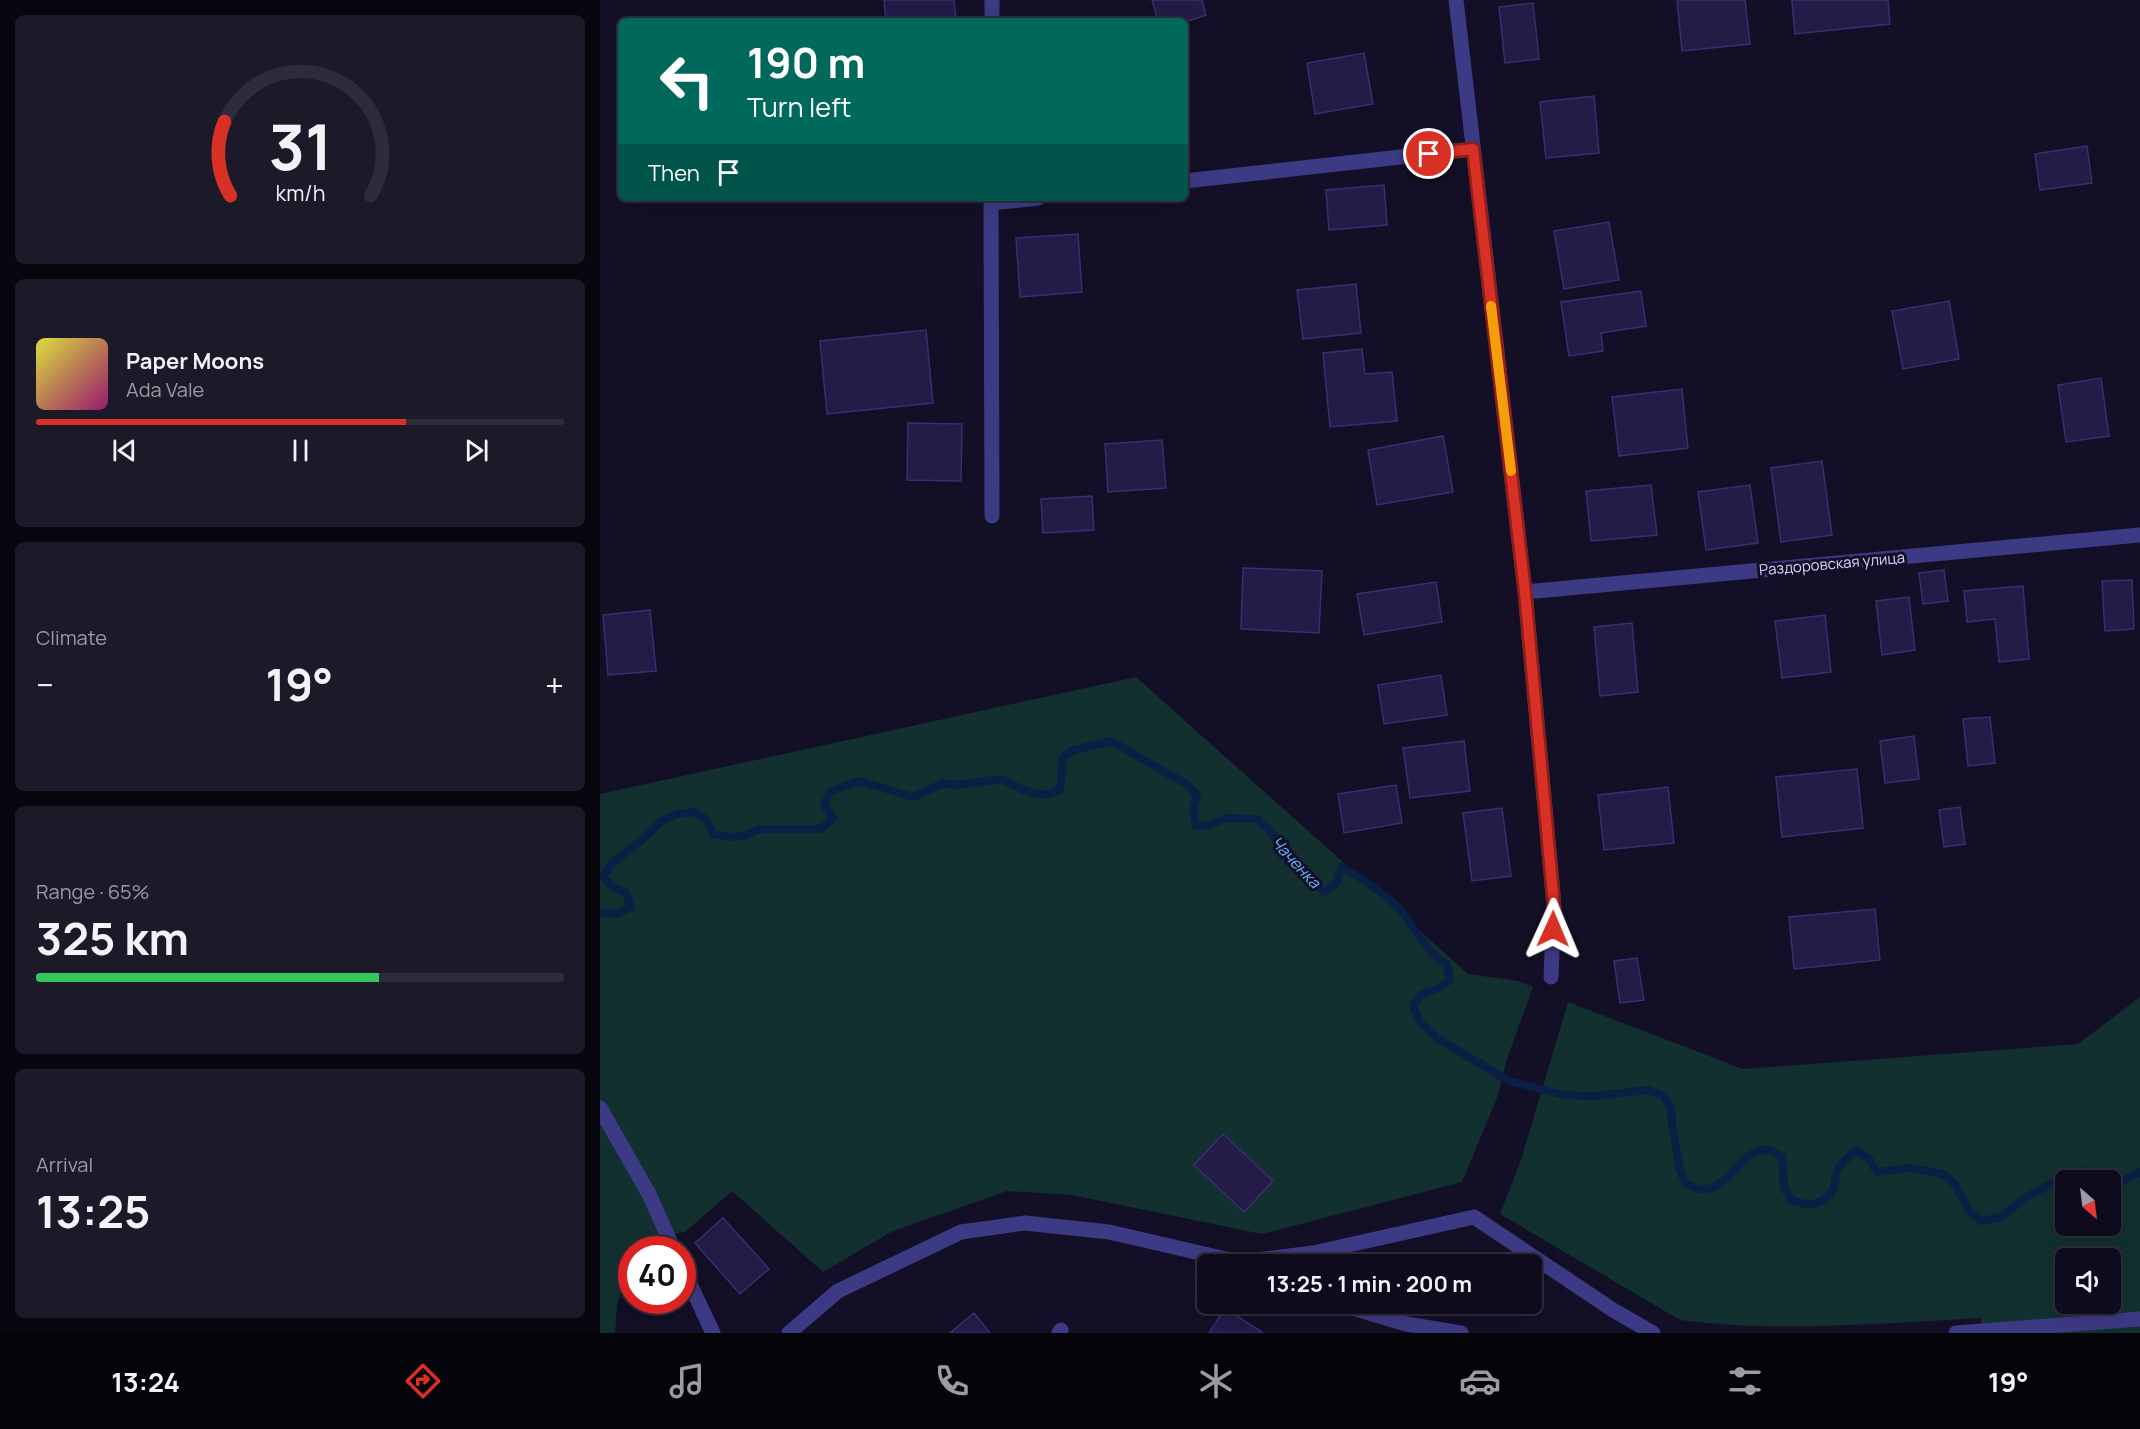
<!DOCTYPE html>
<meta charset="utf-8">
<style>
body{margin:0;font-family:Manrope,sans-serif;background:#1c1929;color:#f1f3f6;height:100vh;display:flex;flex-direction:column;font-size:22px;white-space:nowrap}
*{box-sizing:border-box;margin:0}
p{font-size:20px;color:#9b9ba3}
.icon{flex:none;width:33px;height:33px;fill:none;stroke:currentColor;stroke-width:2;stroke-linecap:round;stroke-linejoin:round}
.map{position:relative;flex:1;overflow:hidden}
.sheet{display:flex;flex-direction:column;gap:15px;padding:15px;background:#08060f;width:600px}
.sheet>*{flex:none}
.hud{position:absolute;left:18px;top:18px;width:570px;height:183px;border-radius:9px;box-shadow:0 6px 24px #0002,0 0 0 2px #2e2b3b;background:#00695c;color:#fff;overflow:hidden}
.needle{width:39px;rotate:152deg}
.tools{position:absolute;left:1455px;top:1170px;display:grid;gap:12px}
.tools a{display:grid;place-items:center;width:66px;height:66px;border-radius:9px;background:#0e0b1c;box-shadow:0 6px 24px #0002,0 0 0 2px #2e2b3b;font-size:30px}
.speed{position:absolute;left:18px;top:1236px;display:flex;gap:12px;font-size:30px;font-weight:700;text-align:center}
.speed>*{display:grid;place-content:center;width:78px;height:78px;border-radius:50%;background:#0e0b1c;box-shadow:0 6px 24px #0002,0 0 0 2px #2e2b3b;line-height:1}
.speed .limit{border:9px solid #d22;background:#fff;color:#111}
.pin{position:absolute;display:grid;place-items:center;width:51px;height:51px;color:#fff;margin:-26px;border:3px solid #fff;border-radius:50%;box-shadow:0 2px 6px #0007}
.me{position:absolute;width:66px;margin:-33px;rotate:1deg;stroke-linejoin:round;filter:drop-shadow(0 0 4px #0008)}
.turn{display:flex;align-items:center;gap:21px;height:126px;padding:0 30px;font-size:27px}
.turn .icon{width:78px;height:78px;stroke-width:2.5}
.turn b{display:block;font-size:42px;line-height:51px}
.then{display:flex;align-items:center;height:57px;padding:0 30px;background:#0003;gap:12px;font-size:22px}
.big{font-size:45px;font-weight:700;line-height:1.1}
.sheet .card{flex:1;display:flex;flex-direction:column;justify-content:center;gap:9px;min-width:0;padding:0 21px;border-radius:9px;background:#1c1929}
.sheet .dial{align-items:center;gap:0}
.dial svg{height:156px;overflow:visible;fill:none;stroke:#2e2b3b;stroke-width:7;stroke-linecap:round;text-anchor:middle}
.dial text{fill:#f1f3f6;stroke:none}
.song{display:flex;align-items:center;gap:18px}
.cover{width:72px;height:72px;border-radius:9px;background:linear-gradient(135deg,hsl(60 70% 55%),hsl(320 70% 35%))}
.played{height:6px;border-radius:3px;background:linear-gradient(90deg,#d93025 70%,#2e2b3b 70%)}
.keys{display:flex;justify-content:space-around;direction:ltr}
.heat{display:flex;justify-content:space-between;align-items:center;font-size:33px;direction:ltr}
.charge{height:9px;border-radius:4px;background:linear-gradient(90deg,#34c759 65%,#2e2b3b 0)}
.trip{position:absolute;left:597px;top:1254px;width:345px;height:60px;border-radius:9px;background:#0e0b1c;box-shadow:0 6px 24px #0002,0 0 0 2px #2e2b3b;font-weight:700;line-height:60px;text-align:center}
.dock{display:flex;height:96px;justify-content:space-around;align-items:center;background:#06040b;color:#9b9ba3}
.dock .icon{width:42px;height:42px}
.dock .on{color:#d93025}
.dock b{font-size:27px;color:#f1f3f6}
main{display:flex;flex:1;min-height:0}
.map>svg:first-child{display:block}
.green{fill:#12302f;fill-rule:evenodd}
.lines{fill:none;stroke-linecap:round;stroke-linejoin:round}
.stream{stroke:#0a1f44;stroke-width:8}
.building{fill:#241b47;stroke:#3b2d73;stroke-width:1.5}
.minor{stroke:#3d3a85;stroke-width:15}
.route-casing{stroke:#8d1f18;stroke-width:15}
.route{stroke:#d93025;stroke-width:10}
.slow{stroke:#f59e0b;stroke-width:10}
.labels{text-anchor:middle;stroke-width:6;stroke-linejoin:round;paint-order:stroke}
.street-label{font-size:15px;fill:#d9d4ff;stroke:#130f26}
.water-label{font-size:16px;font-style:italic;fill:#62b6ff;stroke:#130f26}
</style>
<main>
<section class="sheet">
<div class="card dial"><svg viewBox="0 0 100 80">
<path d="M14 69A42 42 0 1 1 86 69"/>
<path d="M14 69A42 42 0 0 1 11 31" stroke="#d93025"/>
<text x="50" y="56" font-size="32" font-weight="700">31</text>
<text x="50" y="72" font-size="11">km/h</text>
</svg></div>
<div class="card">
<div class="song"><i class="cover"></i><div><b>Paper Moons</b><p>Ada Vale</p></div></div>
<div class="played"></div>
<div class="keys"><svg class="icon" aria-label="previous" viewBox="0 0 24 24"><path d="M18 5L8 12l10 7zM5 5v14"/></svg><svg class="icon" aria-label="pause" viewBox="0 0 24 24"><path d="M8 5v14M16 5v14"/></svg><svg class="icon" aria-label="next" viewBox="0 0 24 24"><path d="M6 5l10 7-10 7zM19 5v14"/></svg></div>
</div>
<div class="card"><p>Climate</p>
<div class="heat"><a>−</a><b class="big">19°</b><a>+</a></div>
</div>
<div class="card"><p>Range · 65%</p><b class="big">325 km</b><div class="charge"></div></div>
<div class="card"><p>Arrival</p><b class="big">13:25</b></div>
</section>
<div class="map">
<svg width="1540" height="1333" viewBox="0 0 1540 1333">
<rect width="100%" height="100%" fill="#130f26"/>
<path class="green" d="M536 677 868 974 918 981 933 987 907 1059 897 1098 862 1182 662 1234 472 1195 407 1191 293 1231 223 1272 132 1191 85 1232 36 1241 34 1249 32 1250 31 1257 17 1306 15 1333H0V794Z
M1540 997V1333H1380L1381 1318C1284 1323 1176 1333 1080 1320L900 1214 921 1160 968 1002 1143 1069 1478 1044ZM1466 1180H1510V1226H1466ZM1466 1258H1510V1304H1466Z"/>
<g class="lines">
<path class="stream" d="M0 913 16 914 31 908 26 893 13 887 3 876 12 863 38 843 62 821 77 814 94 812 107 820 113 834 130 837 145 836 159 829H221L233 818 224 805 231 791 259 781 313 797 344 783 356 785 401 779 423 790 437 794H449L459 790C463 779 461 769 463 757L474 750 511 741 586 784 597 795 593 811 596 826 611 825 626 818 658 819 670 831 707 878 725 892 737 882 741 867C758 875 790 897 802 912 817 931 826 952 847 965L850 980 837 989 823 993 813 1005 818 1019 837 1038 909 1081 963 1095 995 1096 1048 1090 1063 1095 1071 1108 1072 1124 1080 1170 1086 1184C1091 1186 1096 1188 1100 1189 1130 1193 1141 1145 1169 1150 1173 1151 1178 1154 1182 1156L1184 1187 1191 1200C1207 1206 1223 1207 1233 1190 1236 1184 1234 1177 1237 1171 1242 1162 1249 1156 1256 1150L1269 1159 1277 1172 1311 1168 1343 1174 1355 1184 1369 1211 1382 1221 1401 1217 1425 1198 1456 1181 1472 1178 1485 1171 1505 1180
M1510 1183 1514 1185 1540 1172"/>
</g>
<path class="building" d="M284 0H354L356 20 286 21Z
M552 0H602L606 15 585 22 558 21Z
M1077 0H1145L1150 44 1082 51Z
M1192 0H1288L1290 24 1195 34Z
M933 3 939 59 905 63 899 7Z
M764 53 773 104 715 114 707 63Z
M994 96 999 153 946 158 940 102Z
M1487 146 1492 183 1440 190 1435 154Z
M784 185 787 225 729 230 726 190Z
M254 198H328L254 202Z
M1009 222 1019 280 964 289 954 231Z
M478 234 482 292 420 297 416 238Z
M756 284 761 333 703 339 697 290Z
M1041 291 1046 326 1001 333 1003 351 969 356 961 302Z
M1349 301 1359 359 1303 369 1292 311Z
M326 330 333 403 227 414 220 341Z
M762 349 765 374 792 372 797 421 730 427 723 353Z
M1501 378 1509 436 1466 442 1458 385Z
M1082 389 1088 448 1019 456 1012 397Z
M308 423 362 424 361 481 307 480Z
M843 436 853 492 777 505 768 450Z
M562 440 566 488 508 492 505 444Z
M1222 461 1232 535 1181 542 1171 468Z
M1051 485 1057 535 991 541 986 491Z
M1150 485 1158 543 1106 550 1098 492Z
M492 496 494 530 443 533 441 499Z
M643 568 722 571 719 633 641 629Z
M1344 570 1348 601 1323 604 1319 573Z
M1532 580 1534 629 1505 631 1502 581Z
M836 582 842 622 764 635 757 594Z
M1423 586 1429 659 1399 662 1395 619 1367 622 1364 591Z
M1309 597 1315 650 1282 655 1276 601Z
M50 610 56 671 8 675 3 615Z
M1225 615 1231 672 1182 678 1175 621Z
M1032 623 1038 692 1000 696 994 627Z
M841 675 847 715 784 724 778 685Z
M1390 717 1395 763 1368 766 1363 719Z
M1314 736 1319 779 1285 783 1280 741Z
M864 741 870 791 810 798 803 748Z
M1257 769 1263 828 1182 837 1176 777Z
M796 785 802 823 744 833 738 794Z
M1068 787 1074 843 1004 850 998 795Z
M1360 807 1365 844 1344 847 1339 810Z
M902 808 911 876 872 881 863 813Z
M1275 909 1280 960 1194 969 1189 917Z
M1037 958 1044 1000 1020 1003 1014 961Z
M623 1134 673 1181 644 1212 594 1165Z
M123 1218 169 1269 140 1294 95 1243Z
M625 1308 663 1333H609Z
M374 1313 390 1333H350Z"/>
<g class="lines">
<path class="minor" d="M856 0 925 592 954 906 951 977
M392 21V0
M585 181 873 149
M391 198 392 516
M391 203 438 198
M925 592 1540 535
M0 1108 49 1194 74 1250
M82 1267 113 1333
M739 1304 806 1324 861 1333
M189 1333 238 1291 361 1232 425 1223 509 1232 639 1262 713 1253 874 1217 1013 1310 1053 1333
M459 1333 461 1330
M1356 1333 1540 1319"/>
</g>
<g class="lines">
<g class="route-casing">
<path id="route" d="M829 154 873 149 925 592 954 906 953 929"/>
</g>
<use href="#route" class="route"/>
<path class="slow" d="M891 306 911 471"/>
</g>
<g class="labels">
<g class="street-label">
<text transform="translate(1232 564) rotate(-5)" y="5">Раздоровская улица</text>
</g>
<g class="water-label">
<text transform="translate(696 862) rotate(47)" y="6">Чаченка</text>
</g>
</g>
</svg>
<div class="tools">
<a><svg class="needle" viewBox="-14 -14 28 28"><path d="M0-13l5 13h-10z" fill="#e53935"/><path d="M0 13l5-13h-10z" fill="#9b9ba3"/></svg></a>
<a><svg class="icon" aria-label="sound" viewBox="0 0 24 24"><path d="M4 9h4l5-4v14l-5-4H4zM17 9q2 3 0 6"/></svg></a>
</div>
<div class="speed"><div class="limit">40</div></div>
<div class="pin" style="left:829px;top:154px;background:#d93025"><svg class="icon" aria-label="arrive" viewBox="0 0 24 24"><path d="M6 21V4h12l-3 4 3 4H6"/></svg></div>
<svg class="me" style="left:953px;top:929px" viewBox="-20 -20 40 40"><path d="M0-17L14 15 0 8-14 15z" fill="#d93025" stroke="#fff" stroke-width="4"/></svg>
<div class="trip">13:25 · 1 min · 200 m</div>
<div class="hud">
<div class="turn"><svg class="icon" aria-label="left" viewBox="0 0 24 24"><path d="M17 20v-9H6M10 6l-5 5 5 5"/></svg><div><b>190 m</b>Turn left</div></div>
<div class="then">Then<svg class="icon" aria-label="arrive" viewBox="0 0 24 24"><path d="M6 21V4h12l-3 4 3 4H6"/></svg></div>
</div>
</div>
</main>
<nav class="dock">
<b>13:24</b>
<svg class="icon on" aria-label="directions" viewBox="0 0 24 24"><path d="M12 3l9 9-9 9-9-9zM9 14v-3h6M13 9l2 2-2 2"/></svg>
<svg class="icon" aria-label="music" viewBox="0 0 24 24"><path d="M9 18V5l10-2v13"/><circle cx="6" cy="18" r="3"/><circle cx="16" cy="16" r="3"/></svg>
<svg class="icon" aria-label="phone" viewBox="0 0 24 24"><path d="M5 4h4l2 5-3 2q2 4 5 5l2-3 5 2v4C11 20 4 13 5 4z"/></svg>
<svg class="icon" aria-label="climate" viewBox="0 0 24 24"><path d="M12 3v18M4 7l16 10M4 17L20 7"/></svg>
<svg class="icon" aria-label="car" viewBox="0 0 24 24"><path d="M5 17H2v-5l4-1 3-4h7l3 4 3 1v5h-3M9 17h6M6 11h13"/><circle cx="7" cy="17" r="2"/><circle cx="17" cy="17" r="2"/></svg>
<svg class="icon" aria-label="filters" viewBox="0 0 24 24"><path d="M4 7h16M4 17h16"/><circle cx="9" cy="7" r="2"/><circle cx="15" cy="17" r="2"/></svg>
<b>19°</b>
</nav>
